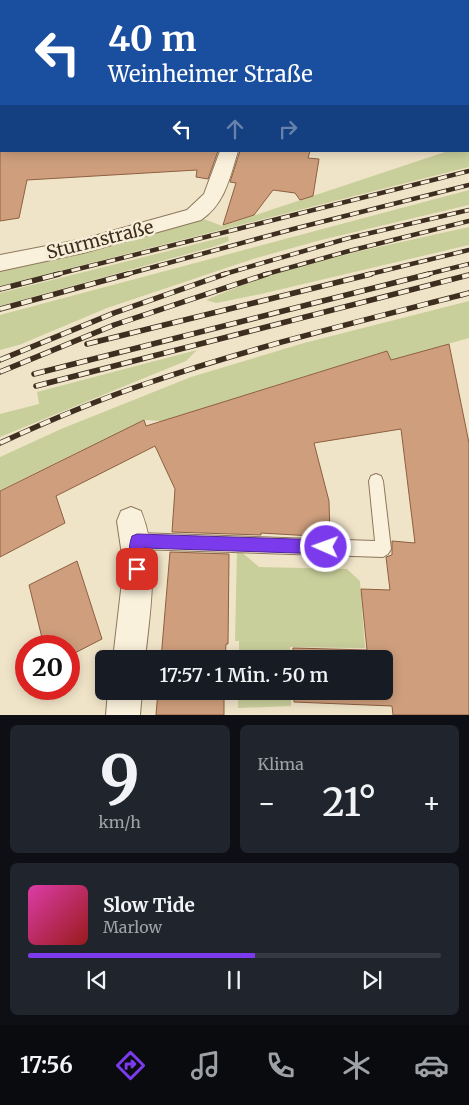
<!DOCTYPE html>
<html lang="de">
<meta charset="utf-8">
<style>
body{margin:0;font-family:Merriweather,serif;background:#20242c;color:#f1f3f6;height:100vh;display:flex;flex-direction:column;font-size:19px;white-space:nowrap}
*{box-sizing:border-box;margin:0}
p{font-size:16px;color:#9ea1a6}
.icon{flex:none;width:28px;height:28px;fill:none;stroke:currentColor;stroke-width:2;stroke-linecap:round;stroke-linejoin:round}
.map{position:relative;height:715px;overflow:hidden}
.side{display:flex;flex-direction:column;gap:10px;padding:10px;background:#0d0f14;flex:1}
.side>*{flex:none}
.hud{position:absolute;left:0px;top:0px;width:470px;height:152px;box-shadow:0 2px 12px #0003;background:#1a4fa0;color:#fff;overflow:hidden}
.speed{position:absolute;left:15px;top:635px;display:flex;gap:10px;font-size:25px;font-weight:700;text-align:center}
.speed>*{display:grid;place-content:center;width:65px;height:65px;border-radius:50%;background:#171b24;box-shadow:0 2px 12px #0003;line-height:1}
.speed .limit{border:8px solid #d22;background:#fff;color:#111}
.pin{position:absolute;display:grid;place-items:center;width:42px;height:42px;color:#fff;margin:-21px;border-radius:10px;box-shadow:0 2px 8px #0006}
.me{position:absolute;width:55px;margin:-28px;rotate:272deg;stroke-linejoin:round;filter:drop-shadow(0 0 4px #0008)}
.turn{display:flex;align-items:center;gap:18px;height:105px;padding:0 25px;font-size:22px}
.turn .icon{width:65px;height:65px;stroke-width:2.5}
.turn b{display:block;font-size:35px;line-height:42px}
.lanes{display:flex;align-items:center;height:48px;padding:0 25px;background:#0003;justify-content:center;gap:25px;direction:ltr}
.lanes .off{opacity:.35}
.big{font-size:38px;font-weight:600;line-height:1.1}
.side .card{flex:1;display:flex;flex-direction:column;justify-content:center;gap:8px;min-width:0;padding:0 18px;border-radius:8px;background:#20242c}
.side .dial{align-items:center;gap:0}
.dial b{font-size:65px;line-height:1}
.song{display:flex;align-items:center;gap:15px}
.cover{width:60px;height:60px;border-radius:8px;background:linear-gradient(135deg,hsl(320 70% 55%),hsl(0 70% 35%))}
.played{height:5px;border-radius:2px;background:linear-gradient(90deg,#7c3aed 55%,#363941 55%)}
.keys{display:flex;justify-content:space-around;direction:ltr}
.heat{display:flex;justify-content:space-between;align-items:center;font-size:28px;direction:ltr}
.side .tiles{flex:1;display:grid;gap:10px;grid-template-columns:1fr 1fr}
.card:last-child{grid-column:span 2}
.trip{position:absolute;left:95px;top:650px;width:298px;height:50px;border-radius:8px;background:#171b24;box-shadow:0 2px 12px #0003;font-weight:600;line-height:50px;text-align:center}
.menu{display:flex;height:80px;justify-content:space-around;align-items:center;background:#090b0e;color:#9ea1a6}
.menu .icon{width:35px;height:35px}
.menu .active{color:#7c3aed}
.menu b{font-size:22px;color:#f1f3f6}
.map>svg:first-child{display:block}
.green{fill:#c9cf9b}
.building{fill:#cf9f7d;stroke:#8d5f41}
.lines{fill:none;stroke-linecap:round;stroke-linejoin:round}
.lane-casing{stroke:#8d765c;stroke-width:2}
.street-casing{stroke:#8d765c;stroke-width:2}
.lane{fill:#faf1dc;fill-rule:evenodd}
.street{fill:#faf1dc;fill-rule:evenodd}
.rail-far1-casing{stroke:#3d2e20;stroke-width:4.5}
.rail-casing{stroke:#3d2e20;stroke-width:5.5}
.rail-far1{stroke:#f7eed8;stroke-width:3;stroke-dasharray:9;stroke-linecap:butt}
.rail{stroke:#f7eed8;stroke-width:4;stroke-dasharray:11;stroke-linecap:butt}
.route{fill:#7c3aed;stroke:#51269a}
.labels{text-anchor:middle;stroke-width:5;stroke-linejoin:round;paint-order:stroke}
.street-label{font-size:18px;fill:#3d2e20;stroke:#f7eed8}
</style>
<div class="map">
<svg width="469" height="715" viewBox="0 0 469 715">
<rect width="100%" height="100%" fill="#f0e4c8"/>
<path class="green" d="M469 145V167L0 286V268L137 239 204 219 222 226 448 151H469Z
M469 190V205L321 240 253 259 107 308 19 345 0 350V315Z
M469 227V245L261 294 216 303 206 300C289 263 381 247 469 227Z
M228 236 229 241 216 246 0 306V293Z
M469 301V338L391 360 386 351 162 421 144 420 0 490V457L61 429 191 377 304 343Z
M197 350 186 361 0 437V414L39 404 37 392Z
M237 548 259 567 347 569 360 581 365 648 290 647V659H239V641H235Z
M238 691H291V706L238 708Z"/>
<path class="building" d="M0 151H218L208 179 196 177 197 170 27 180 19 218 0 221Z
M240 151H310L308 158 319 159 313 196 300 200 295 193 273 190 254 215 223 225 236 183 230 182Z
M449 344 469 443V715H393L392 706 294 702V691H384V659H293V648L367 650 361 589 390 590 386 557 392 555V541L415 543 401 429 314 443 329 501 330 537 261 533V535L172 532 175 489 155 446 56 496 65 523 0 557V491L144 420 146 426 387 351 391 360Z
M170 552 229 554 228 644H226L225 659H161Z
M77 561 102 639 69 656V646H44L29 585Z
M158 691H224V715H156Z"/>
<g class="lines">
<g class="lane-casing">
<path id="lane" d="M376 474 381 476 383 481 391 549 388 554 383 557 137 549 132 546 129 541 132 536 137 533 375 541 369 481 371 476Z"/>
</g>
<g class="street-casing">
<path id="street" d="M222 0H237L238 1H223Z
M408 0H422L423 1H409Z
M220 151H238C230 177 225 204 201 220L83 253 0 271V255L83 239 187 210 204 194Z
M131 507 141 511C160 558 150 610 145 659H113L121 590 122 555 117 521 121 511Z
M108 691H142L140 715H106Z"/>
</g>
<use href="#lane" class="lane"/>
<use href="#street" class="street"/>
<g class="rail-far1-casing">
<path id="rail-far1" d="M54 275 469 171
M124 275 297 228 469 185
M221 275 349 238 469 210
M263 275 349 251 469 221
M366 275 469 250
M424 275 469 264"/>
</g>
<g class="rail-casing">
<path id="rail" d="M0 289 59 274
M0 309 128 274
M87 344 371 274
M0 360 114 313 225 274
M0 372 114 325 267 274
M34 374 429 274
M36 386 469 275
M0 443C48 421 97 400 148 383 253 347 361 321 469 293"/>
</g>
<use href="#rail-far1" class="rail-far1"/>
<use href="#rail" class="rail"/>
</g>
<path class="route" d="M137 534 326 540 331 542 333 547 331 552 326 554 144 548 142 574 137 576 132 574C128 564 128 546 132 536Z"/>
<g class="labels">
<g class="street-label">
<text transform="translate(100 240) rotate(-14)" y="6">Sturmstraße</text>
</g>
</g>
</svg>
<div class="speed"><div class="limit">20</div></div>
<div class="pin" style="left:137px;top:569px;background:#d93025"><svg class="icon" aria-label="arrive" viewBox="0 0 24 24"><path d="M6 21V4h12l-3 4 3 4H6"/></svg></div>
<svg class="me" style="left:326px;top:547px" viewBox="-20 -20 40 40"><circle r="17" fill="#7c3aed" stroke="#fff" stroke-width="3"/><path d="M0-11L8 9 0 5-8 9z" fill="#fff"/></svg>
<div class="trip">17:57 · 1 Min. · 50 m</div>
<div class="hud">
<div class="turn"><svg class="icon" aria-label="left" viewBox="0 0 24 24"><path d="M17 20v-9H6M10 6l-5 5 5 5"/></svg><div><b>40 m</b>Weinheimer Straße</div></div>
<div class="lanes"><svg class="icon" aria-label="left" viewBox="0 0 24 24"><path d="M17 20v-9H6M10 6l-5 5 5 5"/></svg><svg class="icon off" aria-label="ahead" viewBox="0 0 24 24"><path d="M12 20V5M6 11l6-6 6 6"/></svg><svg class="icon off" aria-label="right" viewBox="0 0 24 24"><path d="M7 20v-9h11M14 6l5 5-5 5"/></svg></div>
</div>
</div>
<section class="side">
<div class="tiles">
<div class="card dial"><b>9</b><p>km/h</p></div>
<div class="card"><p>Klima</p>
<div class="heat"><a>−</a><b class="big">21°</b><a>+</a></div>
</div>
<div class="card">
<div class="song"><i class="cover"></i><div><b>Slow Tide</b><p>Marlow</p></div></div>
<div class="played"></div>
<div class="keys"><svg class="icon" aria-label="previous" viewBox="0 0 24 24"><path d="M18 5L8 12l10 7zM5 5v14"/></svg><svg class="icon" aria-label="pause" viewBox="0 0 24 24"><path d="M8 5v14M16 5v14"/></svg><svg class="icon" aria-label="next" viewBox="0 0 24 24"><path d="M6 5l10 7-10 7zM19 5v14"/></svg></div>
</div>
</div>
</section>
<nav class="menu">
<b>17:56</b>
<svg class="icon active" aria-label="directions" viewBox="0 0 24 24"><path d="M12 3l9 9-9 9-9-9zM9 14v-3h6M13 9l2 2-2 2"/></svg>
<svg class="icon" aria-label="music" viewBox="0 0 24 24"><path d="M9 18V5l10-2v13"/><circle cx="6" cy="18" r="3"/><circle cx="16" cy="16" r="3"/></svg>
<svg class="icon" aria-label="phone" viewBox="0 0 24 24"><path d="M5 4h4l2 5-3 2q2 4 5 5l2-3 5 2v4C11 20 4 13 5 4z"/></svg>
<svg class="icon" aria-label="climate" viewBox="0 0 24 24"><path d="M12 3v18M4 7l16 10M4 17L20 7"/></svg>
<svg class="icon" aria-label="car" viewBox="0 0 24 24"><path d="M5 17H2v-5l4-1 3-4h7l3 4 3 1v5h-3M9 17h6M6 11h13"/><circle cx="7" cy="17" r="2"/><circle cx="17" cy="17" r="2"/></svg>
</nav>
